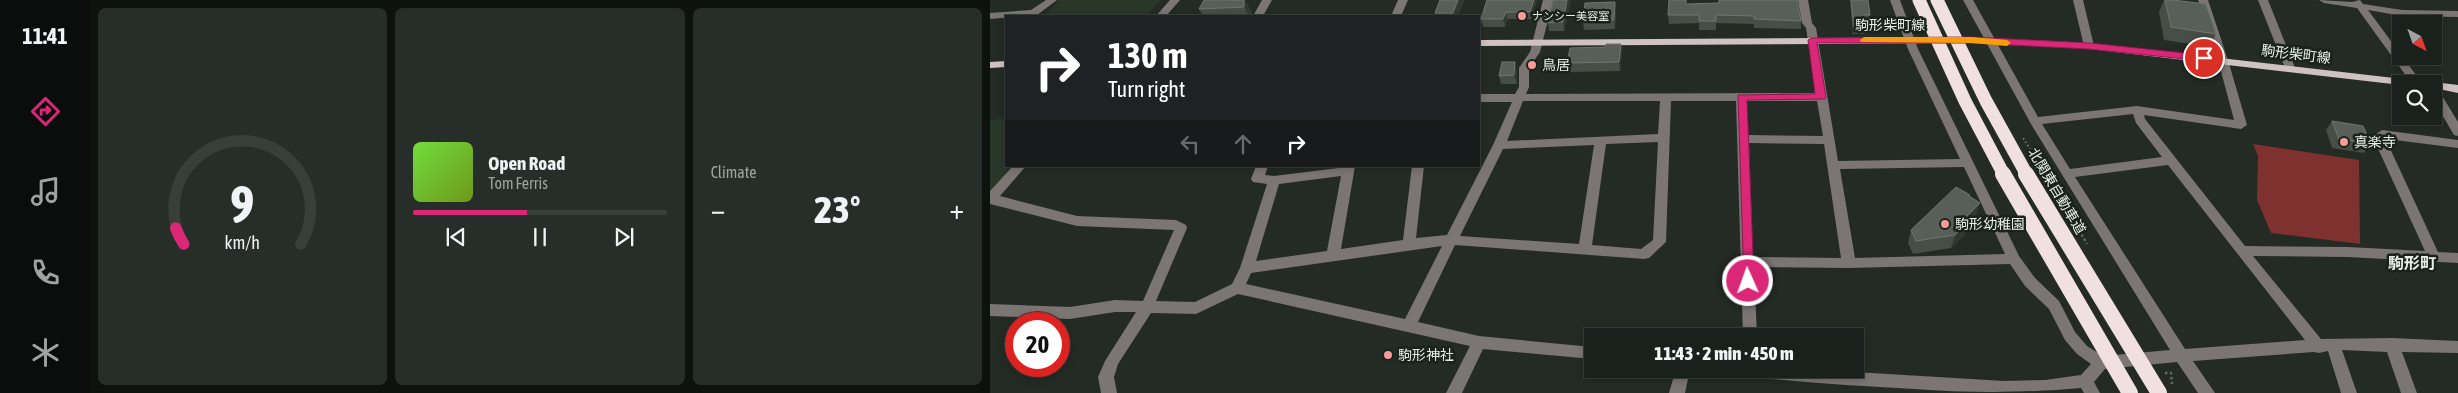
<!DOCTYPE html>
<meta charset="utf-8">
<style>
body{margin:0;font-family:"Asap Condensed","Noto Sans JP",sans-serif;background:#272d28;color:#f1f3f6;height:100vh;display:flex;flex-direction:column;font-size:19px;white-space:nowrap}
*{box-sizing:border-box;margin:0}
p{font-size:16px;color:#9fa3a3}
.icon{flex:none;width:28px;height:28px;fill:none;stroke:currentColor;stroke-width:2;stroke-linecap:round;stroke-linejoin:round}
.map{position:relative;flex:1;overflow:hidden}
.drawer{display:flex;flex-direction:column;gap:8px;padding:8px;background:#0e120f;width:900px}
.drawer>*{flex:none}
.top-card{position:absolute;left:15px;top:15px;width:475px;height:152px;border-radius:0px;box-shadow:0 2px 8px #0003,0 0 0 1px #383e3a;background:#202124;color:#fff;overflow:hidden}
.needle{width:32px;rotate:139deg}
.controls{position:absolute;left:1402px;top:15px;display:grid;gap:10px}
.controls a{display:grid;place-items:center;width:50px;height:50px;border-radius:0px;background:#1a201b;box-shadow:0 2px 8px #0003,0 0 0 1px #383e3a;font-size:25px}
.speed{position:absolute;left:15px;top:312px;display:flex;gap:10px;font-size:25px;font-weight:700;text-align:center}
.speed>*{display:grid;place-content:center;width:65px;height:65px;border-radius:50%;background:#1a201b;box-shadow:0 2px 8px #0003,0 0 0 1px #383e3a;line-height:1}
.speed .limit{border:8px solid #d22;background:#fff;color:#111}
.pin{position:absolute;display:grid;place-items:center;width:42px;height:42px;color:#fff;margin:-21px;border:2px solid #fff;border-radius:50%;box-shadow:0 1px 5px #0007}
.me{position:absolute;width:55px;margin:-28px;rotate:358deg;stroke-linejoin:round;filter:drop-shadow(0 0 4px #0008)}
.turn{display:flex;align-items:center;gap:18px;height:105px;padding:0 20px;font-size:22px}
.turn .icon{width:65px;height:65px;stroke-width:2.5}
.turn b{display:block;font-size:35px;line-height:42px}
.lanes{display:flex;align-items:center;height:48px;padding:0 20px;background:#0003;justify-content:center;gap:25px;direction:ltr}
.lanes .off{opacity:.35}
.big{font-size:38px;font-weight:800;line-height:1.1}
.drawer .card{flex:1;display:flex;flex-direction:column;justify-content:center;gap:8px;min-width:0;padding:0 18px;border-radius:8px;background:#272d28}
.drawer .dial{align-items:center;gap:0}
.dial svg{height:130px;overflow:visible;fill:none;stroke:#383e3a;stroke-width:7;stroke-linecap:round;text-anchor:middle}
.dial text{fill:#f1f3f6;stroke:none}
.song{display:flex;align-items:center;gap:15px}
.cover{width:60px;height:60px;border-radius:8px;background:linear-gradient(135deg,hsl(100 70% 55%),hsl(80 70% 35%))}
.played{height:5px;border-radius:2px;background:linear-gradient(90deg,#db2777 45%,#383e3a 45%)}
.keys{display:flex;justify-content:space-around;direction:ltr}
.heat{display:flex;justify-content:space-between;align-items:center;font-size:28px;direction:ltr}
.drawer .tiles{flex:1;display:grid;gap:8px;grid-template-columns:repeat(3,1fr)}
.trip{position:absolute;left:594px;top:328px;width:280px;height:50px;border-radius:0px;background:#1a201b;box-shadow:0 2px 8px #0003,0 0 0 1px #383e3a;font-weight:800;line-height:50px;text-align:center}
main{display:flex;flex:1;min-height:0}
.tabs{display:flex;flex-direction:column;width:90px;justify-content:space-around;align-items:center;background:#0a0d0b;color:#9fa3a3}
.tabs .icon{width:35px;height:35px}
.tabs .active{color:#db2777}
.tabs b{font-size:22px;color:#f1f3f6}
.map>svg:first-child{display:block}
.built{fill:#29362a}
.green{fill:#7e312f}
.lines{fill:none;stroke-linecap:round;stroke-linejoin:round}
.path-far1{stroke:#606861;stroke-width:2;stroke-dasharray:2 2;stroke-linecap:butt}
.path{stroke:#606861;stroke-width:2.5;stroke-dasharray:2.5 2.5;stroke-linecap:butt}
.minor{fill:#7b7574;fill-rule:evenodd}
.major{fill:#cfc2c1;fill-rule:evenodd}
.highway-bridge-far1{stroke:#f0e0df;stroke-width:13}
.highway-bridge{stroke:#f0e0df;stroke-width:16}
.wall{fill:#464e46}
.shaded-wall{fill:#313931}
.building{fill:#585f58;stroke:#6e766e}
.route{fill:#db2777;stroke:#8e194d}
.slow{fill:#f59e0b}
.poi-dot{fill:#f59c96;stroke:#1a221b;stroke-width:2}
.labels{text-anchor:middle;stroke-width:5;stroke-linejoin:round;paint-order:stroke}
.far-poi-label{font-size:11px;fill:#e8eee9;stroke:#1a221b;text-anchor:start}
.street-label{font-size:14px;fill:#e8eee9;stroke:#1a221b}
.poi-label{font-size:14px;fill:#e8eee9;stroke:#1a221b;text-anchor:start}
.quarter-label{font-size:16px;font-weight:bold;fill:#e8eee9;stroke:#1a221b}
</style>
<main>
<nav class="tabs">
<b>11:41</b>
<svg class="icon active" aria-label="directions" viewBox="0 0 24 24"><path d="M12 3l9 9-9 9-9-9zM9 14v-3h6M13 9l2 2-2 2"/></svg>
<svg class="icon" aria-label="music" viewBox="0 0 24 24"><path d="M9 18V5l10-2v13"/><circle cx="6" cy="18" r="3"/><circle cx="16" cy="16" r="3"/></svg>
<svg class="icon" aria-label="phone" viewBox="0 0 24 24"><path d="M5 4h4l2 5-3 2q2 4 5 5l2-3 5 2v4C11 20 4 13 5 4z"/></svg>
<svg class="icon" aria-label="climate" viewBox="0 0 24 24"><path d="M12 3v18M4 7l16 10M4 17L20 7"/></svg>
</nav>
<section class="drawer">
<div class="tiles">
<div class="card dial"><svg viewBox="0 0 100 80">
<path d="M14 69A42 42 0 1 1 86 69"/>
<path d="M14 69A42 42 0 0 1 9 59" stroke="#db2777"/>
<text x="50" y="56" font-size="32" font-weight="700">9</text>
<text x="50" y="72" font-size="11">km/h</text>
</svg></div>
<div class="card">
<div class="song"><i class="cover"></i><div><b>Open Road</b><p>Tom Ferris</p></div></div>
<div class="played"></div>
<div class="keys"><svg class="icon" aria-label="previous" viewBox="0 0 24 24"><path d="M18 5L8 12l10 7zM5 5v14"/></svg><svg class="icon" aria-label="pause" viewBox="0 0 24 24"><path d="M8 5v14M16 5v14"/></svg><svg class="icon" aria-label="next" viewBox="0 0 24 24"><path d="M6 5l10 7-10 7zM19 5v14"/></svg></div>
</div>
<div class="card"><p>Climate</p>
<div class="heat"><a>−</a><b class="big">23°</b><a>+</a></div>
</div>
</div>
</section>
<div class="map">
<svg width="1468" height="393" viewBox="0 0 1468 393">
<rect width="100%" height="100%" fill="#232b24"/>
<path class="built" d="M70 0H171L156 16H54Z
M16 118V166H23L0 191V120Z"/>
<path class="green" d="M1263 144 1369 160 1370 244 1281 233 1267 200 1268 156Z"/>
<g class="lines">
<path class="path-far1" d="M1033 138 1057 175"/>
<path class="path" d="M1056 174 1097 244
M1175 373H1181L1182 384"/>
<path class="minor" d="M56 0H67L47 15 0 19V13L41 10Z
M180 0H190L176 16H166Z
M272 0H282L273 16H263Z
M408 0H418L411 16H401Z
M553 0H563L550 52 539 68V87L536 94 826 93 816 28 812 23 808 0H818L822 23 826 28 848 161 970 159 918 49 900 0H910L928 49 1029 256 1045 278 1069 301 1085 332 1097 346 1113 356 1180 350 1041 124 973 0H983L1048 117 1147 106 1244 120 1228 60 1208 0H1218L1238 60 1257 125 1251 129 1154 115 1155 119 1255 246 1358 247 1435 251 1385 142 1386 134 1392 130 1468 140V148L1397 139V142L1448 252 1468 253V263L1358 257 1263 256 1331 339 1402 338 1468 341V353L1412 352 1427 393H1411L1397 352 1352 350 1367 393H1351L1338 351 1329 353 1324 352 1203 361 1225 393H1208L1187 362 1115 369 1104 382 1110 393H1094L1091 388C1037 393 979 393 924 389 868 386 812 383 756 376L751 374 749 369H815L1014 381 1055 380 1091 375 1101 364 1087 354 1075 340 1059 309 1035 286 1020 264 859 268 764 267 767 336H753L746 101H681L676 242 659 258 654 259 465 245 428 322 489 336 602 347V359L493 349 472 393H456L480 346 248 294 206 314 161 313 128 364 124 377 127 393H111L108 377 115 361 146 312H125L80 319 0 316V304L80 307 125 300 153 301 184 230 87 226 0 204V191L23 166H36L10 196 87 216 186 220 196 225 197 228 166 301 205 302 242 284 250 268 277 184 263 182 261 179 266 166H278L275 175 284 176 365 166 351 249 413 240 422 166H434L426 238 457 235 503 145 522 102H489V94H525L529 87V68L540 52ZM533 101H670L668 134 517 141ZM757 101H827L833 136 758 135ZM1143 114 1146 123 1172 157 1080 169 1052 124ZM668 142 663 240 651 249 602 245 616 144ZM759 143 834 144 851 258 763 257ZM604 145 589 244 470 236 513 149ZM1178 165 1315 340 1195 349 1085 177ZM974 167 1015 254 865 258 850 169ZM351 176 337 251 266 261 289 184ZM452 246 415 319 256 284 261 273Z
M1083 0H1093L1104 46 1103 48H1095L1094 46Z
M1268 0H1278L1305 68 1304 70H1296L1295 68Z
M1329 0 1362 2 1370 0 1373 4 1412 10 1468 11V17L1412 16 1378 10 1432 83 1422 84 1367 8 1334 3Z
M1444 89H1448L1468 122V136L1464 135 1444 101Z
M686 369H700L695 393H679Z"/>
<path class="major" d="M981 37 1099 43 1430 81 1435 84 1411 85 1099 49 981 43 489 46V40Z
M16 61V67L0 68V62Z
M1444 82 1468 85V93L1444 88V84H1439Z"/>
<path class="highway-bridge-far1" d="M929 0 975 101 1014 175
M947 0 996 101 1037 175"/>
<path class="highway-bridge" d="M1013 174 1140 393
M1036 174 1169 393"/>
</g>
<path class="wall" d="M214 0H255L262 13V16H213L209 9Z
M450 0H474L468 16H446L445 13Z
M547 0 541 19H517L515 27H493L491 19Z
M581 0 574 31H559L558 23Z
M860 0H878L880 15 879 22H876L877 27 876 34H863Z
M1174 0H1183L1226 34 1220 47 1174 40 1169 12Z
M697 4 811 21V29L764 28V24L726 23V30H709V23L679 24 678 15Z
M626 11 625 29 594 30 593 21Z
M631 44 632 53 630 71 579 72 577 63 615 47Z
M527 71V84H511L509 76Z
M1342 121 1381 144 1374 153 1342 148 1336 130Z
M980 195V196L986 216 981 220 977 232 961 248 923 254 918 243 921 230Z"/>
<path class="shaded-wall" d="M254 0H255L262 13V16H259L254 7Z
M468 0H474L468 16H464L463 13Z
M544 0H547L541 19 540 12Z
M577 0H581L574 31 573 22Z
M625 2 626 11 625 29 624 20Z
M516 12 517 19 515 27 513 19Z
M631 44 632 53 630 71 629 62Z
M525 62 527 71V84L524 75Z
M990 203 986 216 981 220 977 232 961 248 965 235 977 216Z"/>
<path class="building" d="M214 0H254V7L209 9Z
M450 0H468L463 13H445Z
M497 0H544L540 12H516L513 19H491Z
M563 0H577L573 22 558 23Z
M679 0H696V4L729 3V0H807L811 21 764 19V16L726 15V21H709V15H678Z
M861 0H878L880 15H874L877 27H864Z
M1175 0H1183L1216 4 1226 34 1181 27Z
M625 2 624 20 593 21 595 3Z
M616 44H631L629 62 577 63 580 48 615 47Z
M512 62H525L524 75 509 76Z
M1342 121 1373 126 1381 144 1349 139Z
M966 187 980 195 979 196 990 203 977 216 982 219 965 235 926 241 921 230Z"/>
<path class="route" d="M981 37 1099 43 1214 55 1219 58 1214 61 1099 49 981 43H827L836 97 835 99 757 100 764 281 758 286 754 284 748 95 825 94 818 40 822 38Z"/>
<path class="slow" d="M874 37H981L1017 40 1021 43 1017 46 981 43 871 42 870 40Z"/>
<g class="poi-dot">
<circle cx="532" cy="16" r="5"/>
<circle cx="542" cy="65" r="5"/>
<circle cx="1354" cy="142" r="5"/>
<circle cx="955" cy="224" r="5"/>
<circle cx="398" cy="355" r="5"/>
</g>
<g class="labels">
<g class="far-poi-label">
<text x="542" y="20">ナンシー美容室</text>
</g>
<g class="street-label">
<text x="900" y="30">駒形柴町線</text>
<text transform="translate(1306 54) rotate(7)" y="5">駒形柴町線</text>
<text transform="translate(1067 191) rotate(59)" y="5">北関東自動車道</text>
</g>
<g class="poi-label">
<text x="552" y="70">鳥居</text>
<text x="1364" y="147">真楽寺</text>
<text x="965" y="229">駒形幼稚園</text>
<text x="408" y="360">駒形神社</text>
</g>
<g class="quarter-label">
<text x="1422" y="269">駒形町</text>
</g>
</g>
</svg>
<div class="controls">
<a><svg class="needle" viewBox="-14 -14 28 28"><path d="M0-13l5 13h-10z" fill="#e53935"/><path d="M0 13l5-13h-10z" fill="#9fa3a3"/></svg></a>
<a><svg class="icon" aria-label="search" viewBox="0 0 24 24"><circle cx="10" cy="10" r="6"/><path d="M15 15l6 6"/></svg></a>
</div>
<div class="speed"><div class="limit">20</div></div>
<div class="pin" style="left:1214px;top:58px;background:#d93025"><svg class="icon" aria-label="arrive" viewBox="0 0 24 24"><path d="M6 21V4h12l-3 4 3 4H6"/></svg></div>
<svg class="me" style="left:758px;top:281px" viewBox="-20 -20 40 40"><circle r="17" fill="#db2777" stroke="#fff" stroke-width="3"/><path d="M0-11L8 9 0 5-8 9z" fill="#fff"/></svg>
<div class="trip">11:43 · 2 min · 450 m</div>
<div class="top-card">
<div class="turn"><svg class="icon" aria-label="right" viewBox="0 0 24 24"><path d="M7 20v-9h11M14 6l5 5-5 5"/></svg><div><b>130 m</b>Turn right</div></div>
<div class="lanes"><svg class="icon off" aria-label="left" viewBox="0 0 24 24"><path d="M17 20v-9H6M10 6l-5 5 5 5"/></svg><svg class="icon off" aria-label="ahead" viewBox="0 0 24 24"><path d="M12 20V5M6 11l6-6 6 6"/></svg><svg class="icon" aria-label="right" viewBox="0 0 24 24"><path d="M7 20v-9h11M14 6l5 5-5 5"/></svg></div>
</div>
</div>
</main>
